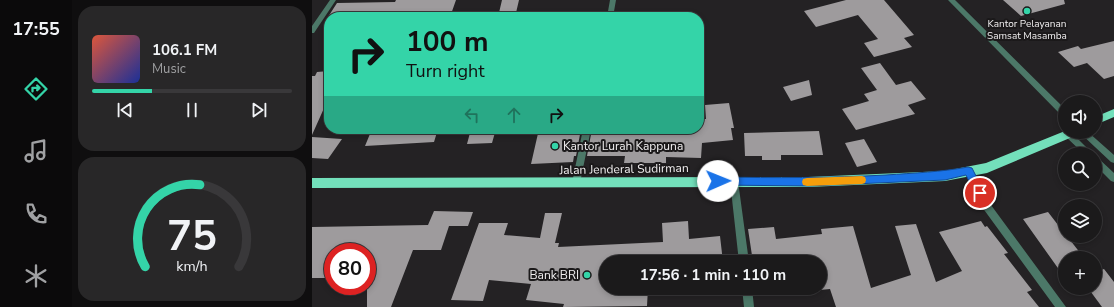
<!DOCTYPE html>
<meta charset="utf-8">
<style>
body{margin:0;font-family:"Nunito Sans",sans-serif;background:#282728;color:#f1f3f6;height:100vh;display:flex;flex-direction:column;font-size:15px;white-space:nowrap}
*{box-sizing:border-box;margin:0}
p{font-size:13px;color:#a0a1a3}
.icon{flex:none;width:22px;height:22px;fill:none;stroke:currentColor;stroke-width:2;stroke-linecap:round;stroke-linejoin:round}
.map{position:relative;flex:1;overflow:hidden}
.panel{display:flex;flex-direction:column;gap:6px;padding:6px;background:#0f0e0f;width:240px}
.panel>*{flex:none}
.guide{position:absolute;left:12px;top:12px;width:380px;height:122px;border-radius:16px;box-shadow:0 2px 6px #0003,0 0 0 1px #39383a;background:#34d4a8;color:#111;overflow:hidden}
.buttons{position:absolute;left:746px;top:95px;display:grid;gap:8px}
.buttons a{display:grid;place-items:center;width:44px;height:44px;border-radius:50%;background:#1b1a1b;box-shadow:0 2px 6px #0003,0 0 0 1px #39383a;font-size:20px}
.speed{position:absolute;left:12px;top:243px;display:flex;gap:8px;font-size:20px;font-weight:700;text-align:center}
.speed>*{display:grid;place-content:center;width:52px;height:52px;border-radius:50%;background:#1b1a1b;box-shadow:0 2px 6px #0003,0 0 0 1px #39383a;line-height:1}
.speed .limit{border:6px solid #d22;background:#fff;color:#111}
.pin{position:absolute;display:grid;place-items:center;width:34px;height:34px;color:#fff;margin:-17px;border:2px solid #fff;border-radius:50%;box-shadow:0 1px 4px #0007}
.me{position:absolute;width:44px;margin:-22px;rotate:89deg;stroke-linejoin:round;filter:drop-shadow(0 0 3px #0008)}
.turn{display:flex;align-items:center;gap:14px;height:84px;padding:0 16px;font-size:18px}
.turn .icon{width:52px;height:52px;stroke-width:2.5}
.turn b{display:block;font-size:28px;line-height:34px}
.lanes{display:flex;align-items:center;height:38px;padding:0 16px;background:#0003;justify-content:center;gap:20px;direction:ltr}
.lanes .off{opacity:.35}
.panel .widget{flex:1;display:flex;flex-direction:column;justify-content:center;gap:6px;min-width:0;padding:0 14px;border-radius:16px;background:#282728}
.panel .dial{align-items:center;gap:0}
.dial svg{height:104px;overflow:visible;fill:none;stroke:#39383a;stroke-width:7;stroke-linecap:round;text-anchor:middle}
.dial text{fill:#f1f3f6;stroke:none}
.song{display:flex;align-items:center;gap:12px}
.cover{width:48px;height:48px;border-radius:6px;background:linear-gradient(135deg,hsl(10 70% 55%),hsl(230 70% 35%))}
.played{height:4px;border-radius:2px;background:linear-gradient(90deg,#34d4a8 30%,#39383a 30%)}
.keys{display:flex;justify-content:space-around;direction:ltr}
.trip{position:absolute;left:287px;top:255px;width:228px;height:40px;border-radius:20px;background:#1b1a1b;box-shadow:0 2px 6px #0003,0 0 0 1px #39383a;font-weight:700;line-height:40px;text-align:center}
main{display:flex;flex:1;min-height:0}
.tab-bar{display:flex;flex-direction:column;width:72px;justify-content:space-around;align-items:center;background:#0b0a0b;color:#a0a1a3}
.tab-bar .icon{width:28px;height:28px}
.tab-bar .selected{color:#34d4a8}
.tab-bar b{font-size:18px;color:#f1f3f6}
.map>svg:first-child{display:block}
.building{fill:#9e9b9d}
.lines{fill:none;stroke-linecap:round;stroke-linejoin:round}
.minor{fill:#4c7868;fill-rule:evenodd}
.trunk{fill:#73e0bb;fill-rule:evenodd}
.route{fill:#1a73e8;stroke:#114b97}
.slow{fill:#f59e0b}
.poi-dot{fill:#34d4a8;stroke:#1b191a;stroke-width:1.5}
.labels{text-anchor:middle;stroke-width:4;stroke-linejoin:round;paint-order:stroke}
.far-poi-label{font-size:10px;fill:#f1eff0;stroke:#1b191a}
.poi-label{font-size:12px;fill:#f1eff0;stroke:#1b191a;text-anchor:start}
.street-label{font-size:12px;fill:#f1eff0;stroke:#1b191a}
</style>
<main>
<nav class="tab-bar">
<b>17:55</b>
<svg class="icon selected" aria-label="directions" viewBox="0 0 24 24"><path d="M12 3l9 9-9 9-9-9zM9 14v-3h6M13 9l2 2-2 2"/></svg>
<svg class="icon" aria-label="music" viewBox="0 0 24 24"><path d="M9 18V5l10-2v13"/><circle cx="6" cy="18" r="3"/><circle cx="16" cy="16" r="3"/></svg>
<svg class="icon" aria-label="phone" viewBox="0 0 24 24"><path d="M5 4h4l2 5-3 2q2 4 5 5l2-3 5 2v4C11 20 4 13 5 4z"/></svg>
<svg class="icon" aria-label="climate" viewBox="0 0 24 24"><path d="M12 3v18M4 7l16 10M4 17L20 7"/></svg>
</nav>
<section class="panel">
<div class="widget">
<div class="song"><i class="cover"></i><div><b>106.1 FM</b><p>Music</p></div></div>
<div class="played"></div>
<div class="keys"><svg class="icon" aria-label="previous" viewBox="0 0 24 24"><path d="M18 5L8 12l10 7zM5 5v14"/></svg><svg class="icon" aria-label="pause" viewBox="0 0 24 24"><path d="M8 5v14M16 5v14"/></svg><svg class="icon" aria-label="next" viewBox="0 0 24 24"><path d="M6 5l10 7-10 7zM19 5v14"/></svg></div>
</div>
<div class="widget dial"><svg viewBox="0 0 100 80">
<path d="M14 69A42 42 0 1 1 86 69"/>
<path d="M14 69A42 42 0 0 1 56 6" stroke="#34d4a8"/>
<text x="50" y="56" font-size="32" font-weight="700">75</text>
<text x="50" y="72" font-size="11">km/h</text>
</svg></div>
</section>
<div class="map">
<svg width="802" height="307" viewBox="0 0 802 307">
<rect width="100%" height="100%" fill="#242224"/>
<path class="building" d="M84 0H144L138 17H16L25 3 83 2Z
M190 0H207L203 17H186Z
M534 0H572L602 35 592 38 600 47 562 57 552 43 566 39 546 15 504 27 492 11Z
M691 0H752L753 4 709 16Z
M802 41V76L792 79 775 63 762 67 746 52 766 46 769 49Z
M568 63 584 85 599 81 614 99 596 105 603 114 544 130 530 109 557 101 552 94 565 90 549 68Z
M17 71V97L0 135V76H3L5 72Z
M497 80 500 95 479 101 471 87Z
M417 103 422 128H419L421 140 390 143 389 158 354 157V163H312L313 156H275L280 129H387V119H394L393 105Z
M60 129H126L122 142 53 146Z
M159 129H184L180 143 155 144Z
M227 129H269L264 156H262L261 162 219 164Z
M507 131 511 155H469V160H450V156H433L432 133Z
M0 137 30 139 16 159 0 158Z
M552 139 565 162 545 167 533 143Z
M122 211 161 212 156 226H137L129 250H101L79 307H55V252H21V278H0V227L116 225Z
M736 212 753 234V236H755L772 258H753V278L711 219Z
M233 213H250L243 243H247L246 247 351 242 350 223 376 221 377 239 408 236 411 262H294V288H336L335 306 251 307 252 304 214 300 219 284 177 280 171 301 139 300 167 223H196L192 235 228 238Z
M669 221 673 227 675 226 696 253 692 254 720 290 715 292 727 307H524L518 289 508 290V262H441L436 229 462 227 464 239 510 234 509 229 541 226 559 288 599 275 583 226 604 224 624 282 650 271 627 232Z
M792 269 802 282V307H790L776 288H783V272Z"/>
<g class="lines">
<path class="minor" d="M18 0H24L2 33H0V26Z
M298 0H304L301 17H295Z
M636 0H643L753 109V117L750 116Z
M271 129H279L268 183 267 186 264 187 261 186 260 183Z
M753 132H759L781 154H772L753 136 752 134Z
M767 132H776L802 155V163L799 162Z
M783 157 786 158 802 173V182L799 181 783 165Z
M656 167 659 169 676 201 754 307H743L670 207 652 171 653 169Z
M422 177 425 178 426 181 437 262H427L418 181 419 178Z
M430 288H440L442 307H432Z"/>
<path class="trunk" d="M802 109V117L783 125V117Z
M753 131V132H766L765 135 675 173 633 181 496 187 0 188V178L496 177 633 171 674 163Z"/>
</g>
<path class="route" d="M656 167 660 168 671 190 672 193 671 196 668 197 664 196 654 175 633 180 496 186 406 185 403 184 402 181 403 178 406 177C463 178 518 178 574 175 602 173 629 172 656 167Z"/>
<path class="slow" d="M550 176 553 177 554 180 553 183 550 184 495 186 491 185 490 182 491 179 495 178Z"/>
<g class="poi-dot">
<circle cx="715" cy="11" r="4"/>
<circle cx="243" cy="146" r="4"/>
<circle cx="275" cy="275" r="4"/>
</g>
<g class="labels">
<g class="far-poi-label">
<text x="715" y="27">Kantor Pelayanan<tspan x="715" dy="12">Samsat Masamba</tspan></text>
</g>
<g class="poi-label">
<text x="251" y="150">Kantor Lurah Kappuna</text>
<text x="267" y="279" text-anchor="end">Bank BRI</text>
</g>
<g class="street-label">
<text transform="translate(312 169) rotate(-1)" y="4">Jalan Jenderal Sudirman</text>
</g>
</g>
</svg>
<div class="buttons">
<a><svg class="icon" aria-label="sound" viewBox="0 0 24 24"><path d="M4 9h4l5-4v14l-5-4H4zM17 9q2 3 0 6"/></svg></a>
<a><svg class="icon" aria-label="search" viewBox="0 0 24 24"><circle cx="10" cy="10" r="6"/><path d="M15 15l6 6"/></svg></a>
<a><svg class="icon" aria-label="layers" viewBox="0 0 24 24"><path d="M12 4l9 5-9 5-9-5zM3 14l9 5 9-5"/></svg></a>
<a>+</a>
</div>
<div class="speed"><div class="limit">80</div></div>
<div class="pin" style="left:668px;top:193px;background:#d93025"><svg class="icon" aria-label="arrive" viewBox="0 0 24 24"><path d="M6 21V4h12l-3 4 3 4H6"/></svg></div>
<svg class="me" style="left:406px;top:181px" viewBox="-20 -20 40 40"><circle r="19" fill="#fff"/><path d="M0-13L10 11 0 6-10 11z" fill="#1a73e8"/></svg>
<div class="trip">17:56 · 1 min · 110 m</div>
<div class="guide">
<div class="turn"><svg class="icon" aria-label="right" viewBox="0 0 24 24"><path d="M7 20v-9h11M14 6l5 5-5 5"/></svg><div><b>100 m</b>Turn right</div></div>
<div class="lanes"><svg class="icon off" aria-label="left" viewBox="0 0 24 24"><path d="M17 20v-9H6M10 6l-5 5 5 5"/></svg><svg class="icon off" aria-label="ahead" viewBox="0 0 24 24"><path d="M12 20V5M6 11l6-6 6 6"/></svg><svg class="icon" aria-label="right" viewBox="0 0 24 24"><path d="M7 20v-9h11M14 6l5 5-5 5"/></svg></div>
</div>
</div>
</main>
